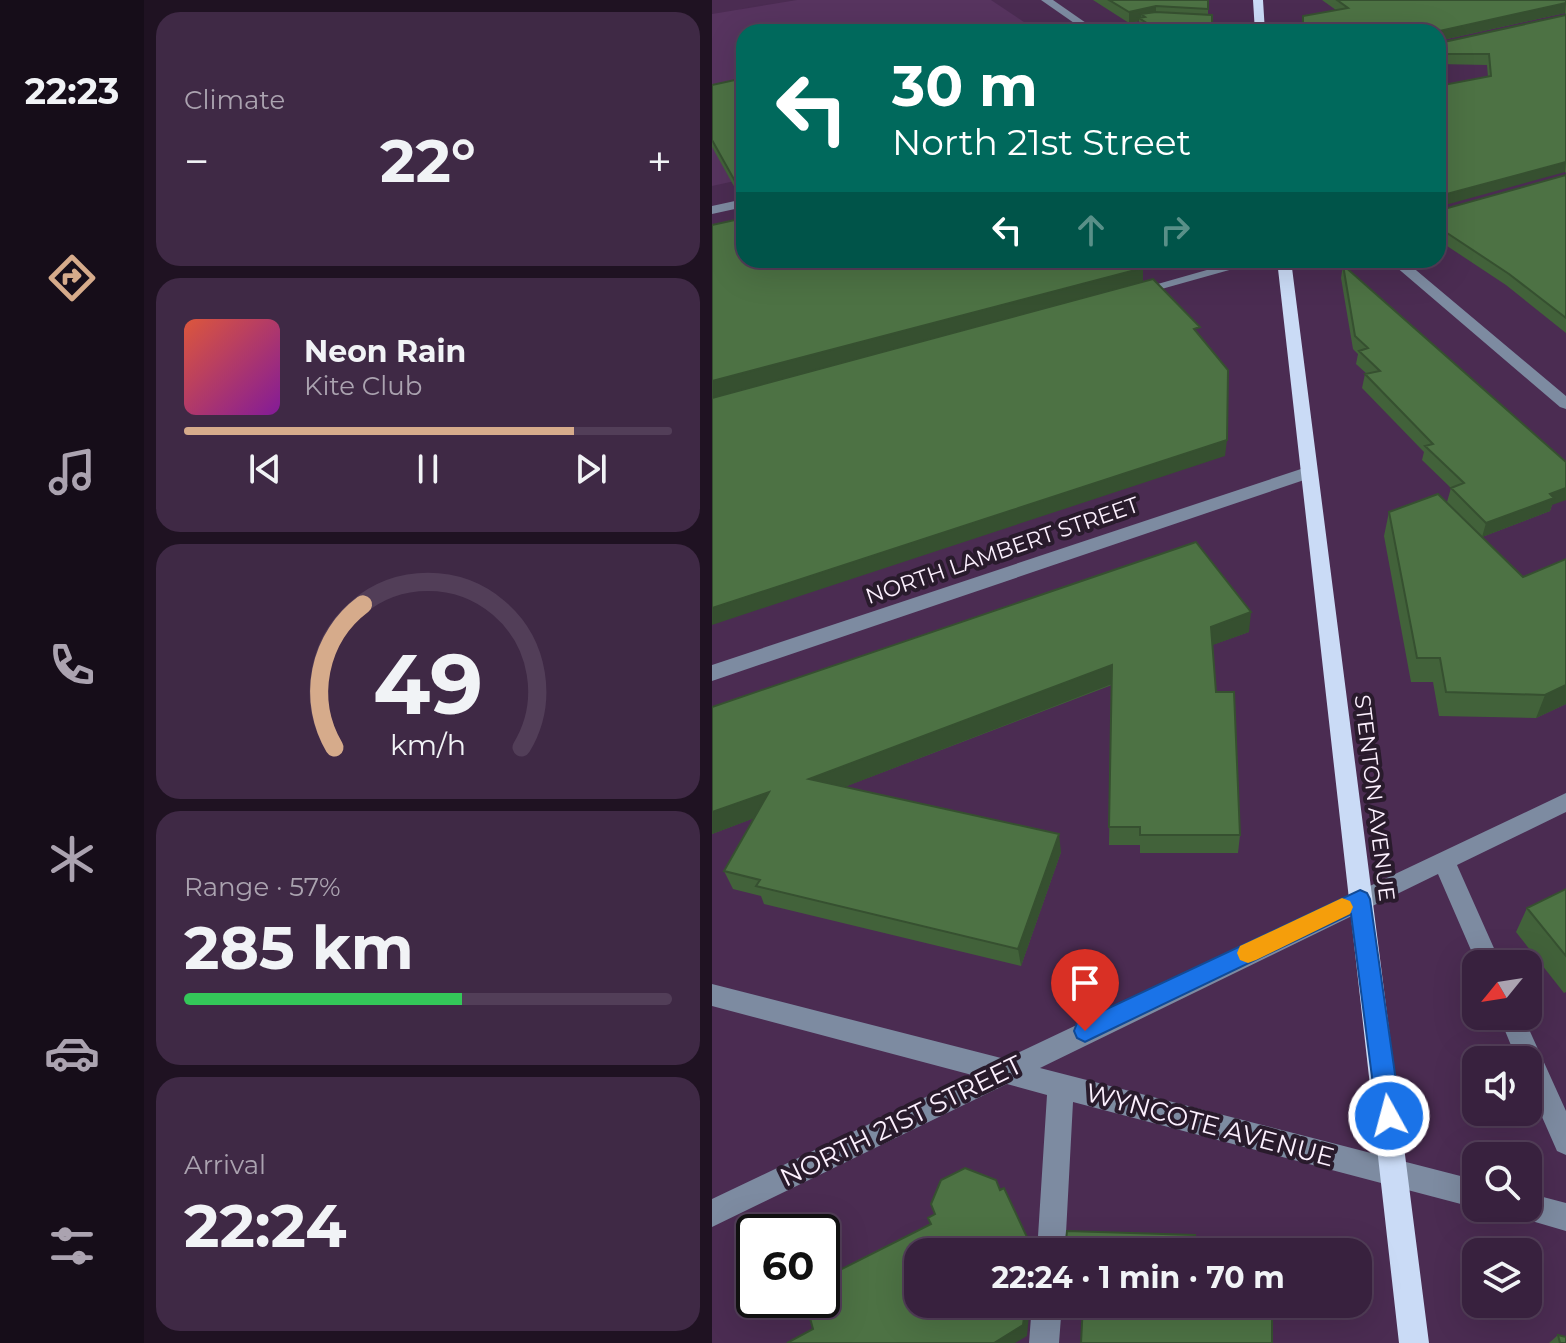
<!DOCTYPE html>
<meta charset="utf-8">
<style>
body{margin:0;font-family:Montserrat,sans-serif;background:#3f2945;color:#f1f3f6;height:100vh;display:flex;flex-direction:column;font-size:30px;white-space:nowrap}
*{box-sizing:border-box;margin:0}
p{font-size:26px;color:#aba3b0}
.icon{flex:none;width:44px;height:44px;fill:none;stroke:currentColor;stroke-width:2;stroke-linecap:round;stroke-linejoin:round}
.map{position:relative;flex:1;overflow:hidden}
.panel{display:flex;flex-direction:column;gap:12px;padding:12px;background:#1f1222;width:568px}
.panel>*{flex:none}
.banner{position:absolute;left:24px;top:24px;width:710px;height:244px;border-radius:24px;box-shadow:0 8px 32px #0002,0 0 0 2px #523e58;background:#00695c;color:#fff;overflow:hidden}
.needle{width:52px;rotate:240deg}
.fabs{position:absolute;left:750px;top:950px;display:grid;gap:16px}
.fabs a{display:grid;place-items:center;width:80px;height:80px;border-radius:16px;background:#38213e;box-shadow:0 8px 32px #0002,0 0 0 2px #523e58;font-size:40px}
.speed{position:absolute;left:24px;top:1214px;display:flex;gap:16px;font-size:40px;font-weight:700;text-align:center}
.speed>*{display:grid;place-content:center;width:104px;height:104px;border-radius:50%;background:#38213e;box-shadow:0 8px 32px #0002,0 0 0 2px #523e58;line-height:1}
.speed .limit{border:4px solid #111;border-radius:12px;background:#fff;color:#111}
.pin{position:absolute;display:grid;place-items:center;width:68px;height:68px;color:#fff;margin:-82px -34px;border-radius:50% 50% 50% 0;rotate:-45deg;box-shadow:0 0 8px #0007}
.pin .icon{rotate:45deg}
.me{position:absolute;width:88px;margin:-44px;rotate:353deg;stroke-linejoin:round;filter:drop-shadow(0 0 6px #0008)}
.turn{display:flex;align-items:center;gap:28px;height:168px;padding:0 24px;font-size:36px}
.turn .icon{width:104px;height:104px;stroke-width:2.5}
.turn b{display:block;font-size:56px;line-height:68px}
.lanes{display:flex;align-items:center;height:76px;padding:0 24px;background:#0003;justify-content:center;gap:40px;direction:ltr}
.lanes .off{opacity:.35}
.big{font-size:60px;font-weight:700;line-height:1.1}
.panel .widget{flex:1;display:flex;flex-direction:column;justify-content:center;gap:12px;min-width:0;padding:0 28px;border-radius:24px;background:#3f2945}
.panel .dial{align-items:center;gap:0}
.dial svg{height:208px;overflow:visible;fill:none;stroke:#523e58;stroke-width:7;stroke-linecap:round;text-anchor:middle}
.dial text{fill:#f1f3f6;stroke:none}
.song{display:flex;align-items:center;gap:24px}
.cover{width:96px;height:96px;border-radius:12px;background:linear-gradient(135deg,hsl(10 70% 55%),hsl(290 70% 35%))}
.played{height:8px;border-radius:4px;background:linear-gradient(90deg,#d6ab8b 80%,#523e58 80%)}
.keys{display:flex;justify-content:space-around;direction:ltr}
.heat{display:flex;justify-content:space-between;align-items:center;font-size:44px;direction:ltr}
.charge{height:12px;border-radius:6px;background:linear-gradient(90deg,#34c759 57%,#523e58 0)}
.trip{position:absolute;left:192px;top:1238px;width:468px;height:80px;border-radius:24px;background:#38213e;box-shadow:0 8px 32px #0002,0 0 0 2px #523e58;font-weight:700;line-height:80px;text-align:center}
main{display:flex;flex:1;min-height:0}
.tab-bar{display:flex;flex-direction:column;width:144px;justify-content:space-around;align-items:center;background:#160d19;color:#aba3b0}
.tab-bar .icon{width:56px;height:56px}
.tab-bar .on{color:#d6ab8b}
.tab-bar b{font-size:36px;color:#f1f3f6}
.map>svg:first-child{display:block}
.built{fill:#57345f}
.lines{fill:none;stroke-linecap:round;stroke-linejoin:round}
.minor{fill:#7d8ba1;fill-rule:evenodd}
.major{fill:#cadbf6;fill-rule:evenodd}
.wall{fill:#42623a;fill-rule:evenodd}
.shaded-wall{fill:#365030}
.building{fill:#4d7244;stroke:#365030;stroke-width:2}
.route{fill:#1a73e8;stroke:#114b97;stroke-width:2}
.slow{fill:#f59e0b}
.labels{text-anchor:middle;stroke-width:8;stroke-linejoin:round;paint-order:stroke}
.street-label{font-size:22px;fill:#fcf0fe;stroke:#291b2c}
.near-street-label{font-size:26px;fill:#fcf0fe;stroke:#291b2c}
</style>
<main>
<nav class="tab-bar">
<b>22:23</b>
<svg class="icon on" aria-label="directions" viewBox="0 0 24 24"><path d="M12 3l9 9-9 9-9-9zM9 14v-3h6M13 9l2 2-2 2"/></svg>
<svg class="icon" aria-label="music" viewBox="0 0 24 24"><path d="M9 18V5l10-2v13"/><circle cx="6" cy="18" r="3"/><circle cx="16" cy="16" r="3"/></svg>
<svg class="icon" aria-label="phone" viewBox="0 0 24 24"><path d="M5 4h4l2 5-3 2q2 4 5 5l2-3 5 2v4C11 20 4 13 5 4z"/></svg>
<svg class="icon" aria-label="climate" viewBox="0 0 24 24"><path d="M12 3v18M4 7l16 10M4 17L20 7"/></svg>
<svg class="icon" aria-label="car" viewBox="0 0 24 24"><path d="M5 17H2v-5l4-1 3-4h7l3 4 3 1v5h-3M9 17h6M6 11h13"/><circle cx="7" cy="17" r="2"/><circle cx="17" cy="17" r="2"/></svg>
<svg class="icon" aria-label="filters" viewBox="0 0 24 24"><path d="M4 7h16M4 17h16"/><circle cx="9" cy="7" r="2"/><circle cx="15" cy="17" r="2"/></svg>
</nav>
<section class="panel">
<div class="widget"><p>Climate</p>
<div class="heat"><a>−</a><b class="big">22°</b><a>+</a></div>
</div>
<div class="widget">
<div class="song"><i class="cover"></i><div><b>Neon Rain</b><p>Kite Club</p></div></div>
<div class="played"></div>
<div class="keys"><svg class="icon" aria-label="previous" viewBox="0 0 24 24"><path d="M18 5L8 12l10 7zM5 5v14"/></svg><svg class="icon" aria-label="pause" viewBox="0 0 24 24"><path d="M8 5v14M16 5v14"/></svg><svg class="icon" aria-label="next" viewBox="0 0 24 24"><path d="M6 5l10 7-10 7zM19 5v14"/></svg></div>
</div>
<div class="widget dial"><svg viewBox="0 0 100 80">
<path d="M14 69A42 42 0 1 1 86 69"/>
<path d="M14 69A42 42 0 0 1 25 14" stroke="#d6ab8b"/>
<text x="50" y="56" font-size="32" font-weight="700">49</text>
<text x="50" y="72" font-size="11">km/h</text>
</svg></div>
<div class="widget"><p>Range · 57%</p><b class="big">285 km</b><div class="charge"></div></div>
<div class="widget"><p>Arrival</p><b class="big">22:24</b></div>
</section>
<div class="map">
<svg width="854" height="1343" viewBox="0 0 854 1343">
<rect width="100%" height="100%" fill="#4b2c52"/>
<path class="built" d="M85 0H279L327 32H32V179L0 186V14Z"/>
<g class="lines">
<path class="minor" d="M329 0H341L387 32H375Z
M444 20 548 25 553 28 548 31 444 26 394 32Z
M32 199V207L0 214V206Z
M530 260H553L421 297 414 293Z
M676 260H692L854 396V409L848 407Z
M595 467 604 473 601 477 0 681V665Z
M854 793V812L745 865 789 964H765L726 874 328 1068 764 1180V1208L361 1102 353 1252H325L335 1095 295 1084 0 1227V1199L260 1075 0 1006V984L293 1059Z
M787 1016H811L854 1111V1155L845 1151 816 1085V1060H805Z
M816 1193 854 1203V1231L806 1217 803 1208H816Z
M320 1304H350L347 1343H317Z"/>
<path class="major" d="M541 0H551L553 32H543Z
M565 260H579L717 1343H687Z"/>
</g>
<path class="wall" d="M381 0H496V15L500 32H427V21L417 23Z
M610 0H854V173L776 77 775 65 726 64V32H590L591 16 624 10ZM853 13 854 15 728 43 726 41Z
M32 78V200L31 197H28L0 147V85Z
M854 175V333L794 285 726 240V207L729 210Z
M631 265 840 505 838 511 770 537 735 502 739 488 710 460 712 452 650 388 653 374H655L644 364 646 354 641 349 629 278Z
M677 512 854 704 824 718 727 716 721 682H699L672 536Z
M537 632 500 645 504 692 528 835 526 853H428V845H397L400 685 132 787 349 852 309 966 52 904 49 896 21 889 12 871 42 818 0 834V707Z
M854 889V992L852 993 804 932 815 908Z
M371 1304H564L562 1313Z
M846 1335 854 1343H837Z"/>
<path class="shaded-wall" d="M854 3 853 13 726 41 727 31Z
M444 6V17H433L429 14V19L427 18V21L417 23V12Z
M854 162 853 172 726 207 727 196Z
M415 260H439L415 266Z
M431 268V283L0 398V381Z
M515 440 513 456 0 625V608Z
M854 488V500L840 505 838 511 770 537 774 523 838 494Z
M539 612 537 632 498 646 499 627Z
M400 665V684L104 798 97 779Z
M854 685V704L824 718 833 695Z
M57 792 64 810 0 834V812Z
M347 834 349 852 309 966 306 949Z
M314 1304H318L315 1336 303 1343H282Z
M351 1304H366L352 1312Z"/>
<path class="building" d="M397 0H496V9L444 6 417 12Z
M625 0H854V3L727 31 726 35V32H591V16L636 8Z
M444 12 500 15V32H449L427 18 433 17 429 14Z
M854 15V162L727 196 726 203V86L779 76 777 54H726V41L728 43Z
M297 28 301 32H273Z
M32 78V197L31 194 30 182 24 183 0 140V85Z
M854 175V318L797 274 726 227V207L729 210Z
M32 218V260H423L431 268 0 381V225Z
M631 265 854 462V488L838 494 842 498 774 523 739 488 752 483 713 446 721 444 653 374 668 371 647 351 656 348 643 336Z
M441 279 488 327 482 329 516 370 515 440 0 608V398Z
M726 494 811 577 854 559V685L833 695 734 692 728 658H705L677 512Z
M484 542 539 612 499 627 504 692H522L528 835H428V827H397L400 665 97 779 347 834 306 949 44 886 48 880 12 871 57 792 0 812V707Z
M854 889V956L815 908Z
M253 1168 284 1180 288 1190 292 1188 322 1252H206V1304H314L311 1325 282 1343H75L101 1329 93 1300H110V1279L219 1224 216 1218 223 1214 219 1204 229 1180Z
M355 1231 483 1235V1249L531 1252H353Z
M371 1304H560V1343H369Z
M846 1335 854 1337V1343H848Z"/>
<path class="route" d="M648 890 655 893 658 899 689 1116 685 1124 677 1128 668 1124 665 1116 639 914 381 1038 373 1042 365 1038 362 1031 365 1023Z"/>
<path class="slow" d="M630 898 638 901 641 907 638 914 544 960 536 963 528 960 525 953 528 946Z"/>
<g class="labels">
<g class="street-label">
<text transform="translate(290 550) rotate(-19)" y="8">NORTH LAMBERT STREET</text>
<text transform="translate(663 798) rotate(83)" y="8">STENTON AVENUE</text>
</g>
<g class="near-street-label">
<text transform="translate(189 1121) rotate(-26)" y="9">NORTH 21ST STREET</text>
<text transform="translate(498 1125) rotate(15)" y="9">WYNCOTE AVENUE</text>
</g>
</g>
</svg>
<div class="fabs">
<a><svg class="needle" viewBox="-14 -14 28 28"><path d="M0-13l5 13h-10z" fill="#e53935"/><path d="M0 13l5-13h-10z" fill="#aba3b0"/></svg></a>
<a><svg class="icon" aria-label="sound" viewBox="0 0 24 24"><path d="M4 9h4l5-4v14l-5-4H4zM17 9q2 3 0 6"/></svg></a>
<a><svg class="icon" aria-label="search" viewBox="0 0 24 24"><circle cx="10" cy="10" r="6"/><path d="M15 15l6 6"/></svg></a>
<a><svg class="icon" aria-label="layers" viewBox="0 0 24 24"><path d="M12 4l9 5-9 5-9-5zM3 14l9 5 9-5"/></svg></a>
</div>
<div class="speed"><div class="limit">60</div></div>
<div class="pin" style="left:373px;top:1031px;background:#d93025"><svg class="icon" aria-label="arrive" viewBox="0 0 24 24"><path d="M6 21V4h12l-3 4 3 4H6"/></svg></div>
<svg class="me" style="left:677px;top:1116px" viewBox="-20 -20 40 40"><circle r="17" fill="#1a73e8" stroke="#fff" stroke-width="3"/><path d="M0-11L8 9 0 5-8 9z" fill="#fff"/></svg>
<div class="trip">22:24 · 1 min · 70 m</div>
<div class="banner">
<div class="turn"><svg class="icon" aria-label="left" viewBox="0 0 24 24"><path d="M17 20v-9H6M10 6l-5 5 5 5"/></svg><div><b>30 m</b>North 21st Street</div></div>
<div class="lanes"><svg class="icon" aria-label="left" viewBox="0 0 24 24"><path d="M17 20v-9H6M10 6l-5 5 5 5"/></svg><svg class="icon off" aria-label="ahead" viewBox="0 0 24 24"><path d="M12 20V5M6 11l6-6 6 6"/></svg><svg class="icon off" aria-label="right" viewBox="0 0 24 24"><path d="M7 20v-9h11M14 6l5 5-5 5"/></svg></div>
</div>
</div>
</main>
